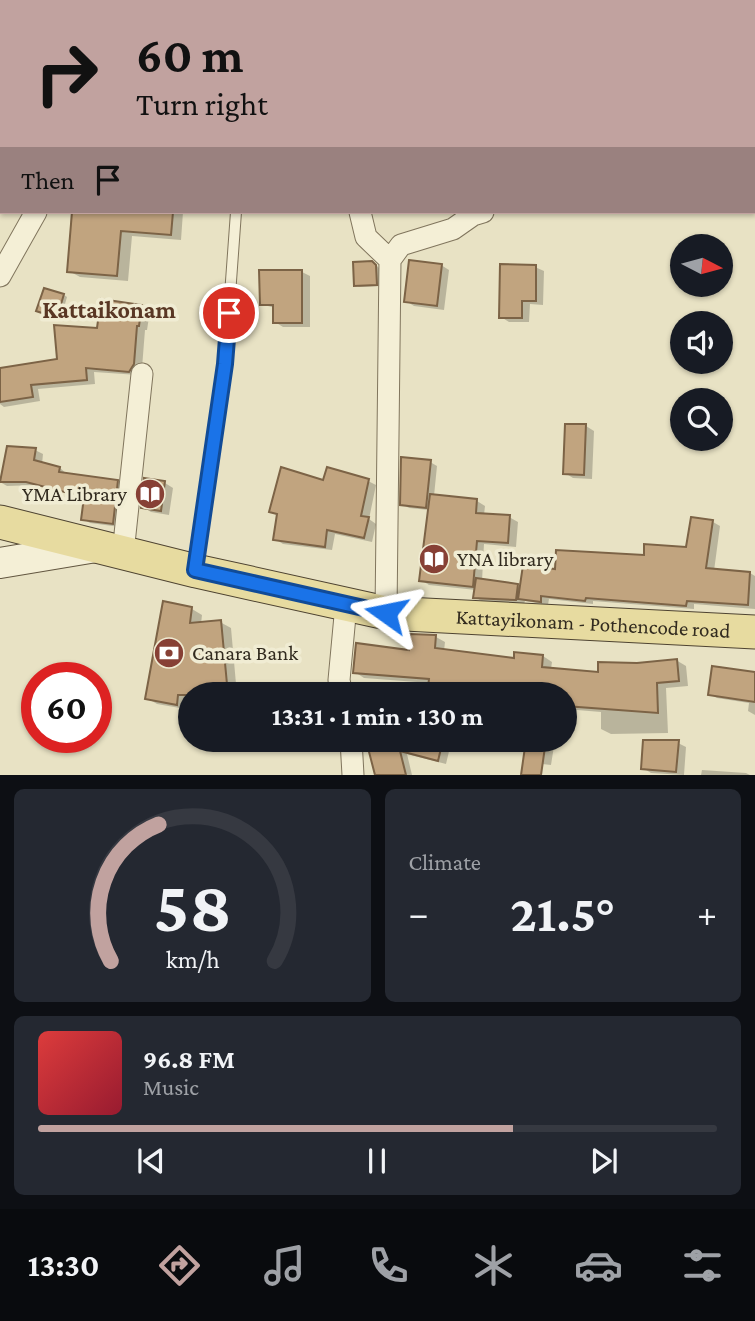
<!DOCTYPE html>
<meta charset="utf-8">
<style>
body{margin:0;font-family:"Crimson Pro",serif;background:#242831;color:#f1f3f6;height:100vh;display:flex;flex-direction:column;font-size:26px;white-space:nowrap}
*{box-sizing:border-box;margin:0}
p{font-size:23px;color:#9ea1a6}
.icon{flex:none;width:38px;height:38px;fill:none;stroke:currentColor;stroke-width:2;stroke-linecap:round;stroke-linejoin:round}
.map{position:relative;height:775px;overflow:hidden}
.panel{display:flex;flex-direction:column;gap:14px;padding:14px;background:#0d0f14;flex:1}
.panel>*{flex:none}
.guide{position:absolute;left:0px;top:0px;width:756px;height:214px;box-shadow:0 2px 5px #0004;background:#c1a29f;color:#111;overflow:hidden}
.needle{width:46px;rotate:96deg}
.buttons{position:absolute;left:670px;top:234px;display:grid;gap:14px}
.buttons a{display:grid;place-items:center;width:63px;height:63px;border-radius:50%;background:#171b24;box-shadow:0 2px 5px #0004;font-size:35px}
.speed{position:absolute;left:21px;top:662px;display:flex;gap:14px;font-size:35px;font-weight:700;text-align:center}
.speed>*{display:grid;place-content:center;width:91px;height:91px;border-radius:50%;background:#171b24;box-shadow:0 2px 5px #0004;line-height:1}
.speed .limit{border:10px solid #d22;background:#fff;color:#111}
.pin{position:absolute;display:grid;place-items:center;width:60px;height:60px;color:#fff;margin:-30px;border:4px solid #fff;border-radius:50%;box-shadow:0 2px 7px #0007}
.me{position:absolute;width:77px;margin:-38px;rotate:282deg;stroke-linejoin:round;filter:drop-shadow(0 0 5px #0008)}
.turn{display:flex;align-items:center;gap:24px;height:147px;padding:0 21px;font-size:32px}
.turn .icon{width:91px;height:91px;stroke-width:2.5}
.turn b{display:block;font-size:49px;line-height:60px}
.then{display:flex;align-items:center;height:66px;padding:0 21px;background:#0003;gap:14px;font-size:26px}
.big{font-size:52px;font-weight:700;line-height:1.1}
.panel .tile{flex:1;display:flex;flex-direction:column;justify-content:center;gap:10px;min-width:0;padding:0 24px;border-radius:10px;background:#242831}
.panel .dial{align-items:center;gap:0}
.dial svg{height:182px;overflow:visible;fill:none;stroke:#363941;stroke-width:7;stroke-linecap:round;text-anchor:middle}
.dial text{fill:#f1f3f6;stroke:none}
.song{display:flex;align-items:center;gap:21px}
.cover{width:84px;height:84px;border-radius:10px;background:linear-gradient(135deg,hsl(0 70% 55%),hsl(350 70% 35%))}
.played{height:7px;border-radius:4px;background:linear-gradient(90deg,#c1a29f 70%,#363941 70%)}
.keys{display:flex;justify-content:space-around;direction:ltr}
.heat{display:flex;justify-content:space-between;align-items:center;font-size:38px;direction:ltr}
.panel .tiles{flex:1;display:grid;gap:14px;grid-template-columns:1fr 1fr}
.tile:last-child{grid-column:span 2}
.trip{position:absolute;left:178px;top:682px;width:399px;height:70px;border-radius:35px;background:#171b24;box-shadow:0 2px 5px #0004;font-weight:700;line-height:70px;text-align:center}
.tab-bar{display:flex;height:112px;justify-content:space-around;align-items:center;background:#090b0e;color:#9ea1a6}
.tab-bar .icon{width:49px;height:49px}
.tab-bar .on{color:#c1a29f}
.tab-bar b{font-size:32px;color:#f1f3f6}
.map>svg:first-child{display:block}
.shadow{fill:#0003}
.building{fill:#c1a47f;stroke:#7c6346;stroke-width:2}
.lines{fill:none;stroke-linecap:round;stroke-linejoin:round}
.service-casing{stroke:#80755d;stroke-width:12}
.minor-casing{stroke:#80755d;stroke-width:23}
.secondary-casing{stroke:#625640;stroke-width:32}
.primary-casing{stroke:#4e4331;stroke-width:35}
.service{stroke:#f4efd6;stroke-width:10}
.minor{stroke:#f4efd6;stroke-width:21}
.secondary{stroke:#f4efd6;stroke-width:30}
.primary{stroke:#e7dba0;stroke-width:33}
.route-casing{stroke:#114b97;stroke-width:18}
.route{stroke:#1a73e8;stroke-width:12}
.labels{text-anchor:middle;stroke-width:7;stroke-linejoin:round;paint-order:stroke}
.poi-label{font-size:21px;fill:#322b1f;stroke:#f0ecd3;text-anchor:start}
.street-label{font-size:21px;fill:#322b1f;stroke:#f0ecd3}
.quarter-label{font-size:24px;font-weight:bold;fill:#593724;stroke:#f0ecd3}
</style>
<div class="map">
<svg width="755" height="775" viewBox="0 0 755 775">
<rect width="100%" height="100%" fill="#e8e2c4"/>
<path class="shadow" d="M359 0H402L403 1 359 2Z
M71 212H183L181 240 132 236 128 281 80 277 69 271 72 229 70 227Z
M376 265 379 268 380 286 359 287 356 285Z
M441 265 449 270 444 310 414 306 406 301Z
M535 267 544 271 543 305 530 304 529 322H509L501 317Z
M302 272 310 276V327H283L275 322V308L261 304Z
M64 295 67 297 61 318 41 312Z
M142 307 150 311 147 330H145L142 368 138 375 94 372 95 384 38 389 40 401 4 407 0 404V370L59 361 98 330Z
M586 426 594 431 592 479 573 478 565 473Z
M9 448 35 450 43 454 42 464 60 468 67 474 117 481 125 486 120 527 90 523 83 519 86 498 35 485 7 486 0 482Z
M430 462 437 466 434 496 477 501 485 506 484 515 509 517 518 522 516 547 484 544 482 581 521 588 556 571 688 549 713 522 720 526 714 571 750 573 755 576V609L694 604V609L593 601V604L549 599 548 605 525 601 524 604 483 602 475 597 476 590 429 585 421 580 429 510 409 508 402 504Z
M368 481 376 485 369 519 376 524 372 542 335 534 332 550 283 544 275 539 279 516 271 512Z
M165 483 173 488 169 515 151 512 143 507Z
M164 603 192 609 202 615 201 624 220 622 231 628 237 695H191V710L157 704 147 698Z
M436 637 445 642 444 651 515 660 543 656 552 662 551 669 600 673 637 665 676 660 686 666 688 686 666 688 668 733 611 734 601 729V712L565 709V695L498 687 497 695H429L430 683 364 678 355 672 411 652Z
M755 674V715L748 711 749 703 717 698 709 694Z
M405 740H446L451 743 446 764 407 754 412 775H377L370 749Z
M528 740H555L551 765 533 763Z
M645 740 678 743 686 747 684 775 651 773 643 768Z
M702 770 746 773 750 775H701Z"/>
<path class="building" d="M72 212H173L171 235 121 231 117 276 67 272Z
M409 260 442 264 437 306 404 302Z
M372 261 376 265 377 285 354 286 353 262Z
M500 264 536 265V301H522V318H499Z
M259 270H302V323H273V305H260Z
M44 288 64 294 57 318 36 311Z
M101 299 142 305 139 326H137L134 364 129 372 86 368 87 380 31 385 33 397 0 402V368L57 359 54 325 97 328Z
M565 424H586L584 475 563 474Z
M7 446 36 448 34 460 60 467 59 472 118 480 113 524 81 520 84 497 26 482H0Z
M401 457 431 460 426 508 400 505Z
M281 467 323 480 327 467 369 479 361 516 369 517 364 538 327 530 325 547 273 540 277 514 269 512Z
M144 478 165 481 161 511 141 508Z
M430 494 477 499 476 513 510 515 508 543 477 541 473 587 419 581Z
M691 517 713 520 706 568 750 572 748 605 687 601 686 606 586 598 585 601 541 596V602L518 599 523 565 555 569 556 550 644 555V544L686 547Z
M476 578 518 584 516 600 473 598Z
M163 601 192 607 190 623 221 620 228 695H178L177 705 145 699Z
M410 634 436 635 435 648 514 658V652L543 655 542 667 598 672V662L637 663 677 659 679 681 657 683 658 713 565 706V695H550V688L489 683 488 695H427L429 679 353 673 356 643 409 650Z
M712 666 755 672V702L708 695Z
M383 740H443L438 761 400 751 406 775H375L368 748 383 744Z
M526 740H546L541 775H521Z
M643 740H679L676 772 641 769Z"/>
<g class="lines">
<g class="service-casing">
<path id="service" d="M196 568 225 364 236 212"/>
</g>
<g class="minor-casing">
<path id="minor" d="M624 0 625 2
M360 212 366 237 390 260
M0 276 36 212
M123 553 142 374
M386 613 390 260 401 245 453 229 473 215 483 212
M342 695 339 680 346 605
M351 740 353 775"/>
</g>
<g class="secondary-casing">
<path id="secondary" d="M0 563 96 547"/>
</g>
<g class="primary-casing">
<g id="primary">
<path id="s1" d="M0 522 196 571 386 613 755 632"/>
</g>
</g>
<use href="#service" class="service"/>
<use href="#minor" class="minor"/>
<use href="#secondary" class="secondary"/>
<use href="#primary" class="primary"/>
</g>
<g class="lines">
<g class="route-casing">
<path id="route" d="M229 313 225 364 195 570 386 613"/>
</g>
<use href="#route" class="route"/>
</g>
<defs>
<g id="library-disc" transform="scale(1.575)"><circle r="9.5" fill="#874035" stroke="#f0ecd3"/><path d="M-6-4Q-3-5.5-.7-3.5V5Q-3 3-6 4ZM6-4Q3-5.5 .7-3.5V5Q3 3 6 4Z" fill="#fff"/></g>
<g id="bank-disc" transform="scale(1.575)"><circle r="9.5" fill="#874035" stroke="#f0ecd3"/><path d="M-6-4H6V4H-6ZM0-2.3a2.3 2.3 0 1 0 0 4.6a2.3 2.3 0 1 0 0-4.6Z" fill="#fff"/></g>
</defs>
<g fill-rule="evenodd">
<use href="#library-disc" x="150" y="494"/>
<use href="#library-disc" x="434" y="559"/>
<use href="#bank-disc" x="169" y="653"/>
</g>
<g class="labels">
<g class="poi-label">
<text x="127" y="501" text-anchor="end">YMA Library</text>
<text x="457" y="566">YNA library</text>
<text x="192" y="660">Canara Bank</text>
</g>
<g class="street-label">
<text dy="7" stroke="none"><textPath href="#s1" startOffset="604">Kattayikonam - Pothencode road</textPath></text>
</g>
<g class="quarter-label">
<text x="109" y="318">Kattaikonam</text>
</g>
</g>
</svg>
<div class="buttons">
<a><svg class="needle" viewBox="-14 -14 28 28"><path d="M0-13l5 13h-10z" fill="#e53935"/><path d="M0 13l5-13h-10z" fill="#9ea1a6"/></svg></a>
<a><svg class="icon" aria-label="sound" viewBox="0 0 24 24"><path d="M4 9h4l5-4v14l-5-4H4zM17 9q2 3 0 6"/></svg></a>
<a><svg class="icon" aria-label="search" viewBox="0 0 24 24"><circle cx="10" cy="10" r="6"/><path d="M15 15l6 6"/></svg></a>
</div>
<div class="speed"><div class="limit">60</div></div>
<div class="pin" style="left:229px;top:313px;background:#d93025"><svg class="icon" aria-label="arrive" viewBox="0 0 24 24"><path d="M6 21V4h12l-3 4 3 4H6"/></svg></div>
<svg class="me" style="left:386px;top:613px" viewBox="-20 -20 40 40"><path d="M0-17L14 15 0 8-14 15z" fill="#1a73e8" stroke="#fff" stroke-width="4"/></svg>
<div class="trip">13:31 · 1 min · 130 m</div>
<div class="guide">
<div class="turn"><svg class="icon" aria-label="right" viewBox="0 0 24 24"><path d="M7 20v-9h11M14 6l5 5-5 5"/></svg><div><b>60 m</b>Turn right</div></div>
<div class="then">Then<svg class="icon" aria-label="arrive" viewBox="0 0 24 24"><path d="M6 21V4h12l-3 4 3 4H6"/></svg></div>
</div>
</div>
<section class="panel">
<div class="tiles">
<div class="tile dial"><svg viewBox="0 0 100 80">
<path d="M14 69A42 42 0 1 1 86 69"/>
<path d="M14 69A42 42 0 0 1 35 9" stroke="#c1a29f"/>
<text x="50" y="56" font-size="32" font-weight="700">58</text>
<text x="50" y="72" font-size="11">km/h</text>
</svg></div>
<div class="tile"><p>Climate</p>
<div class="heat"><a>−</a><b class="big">21.5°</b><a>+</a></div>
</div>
<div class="tile">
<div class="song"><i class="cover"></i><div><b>96.8 FM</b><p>Music</p></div></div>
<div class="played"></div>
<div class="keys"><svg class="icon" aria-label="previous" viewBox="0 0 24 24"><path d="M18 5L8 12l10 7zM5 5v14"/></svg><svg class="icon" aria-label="pause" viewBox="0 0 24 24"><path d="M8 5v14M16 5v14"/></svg><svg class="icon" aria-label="next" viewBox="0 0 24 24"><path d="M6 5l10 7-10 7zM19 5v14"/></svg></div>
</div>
</div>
</section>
<nav class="tab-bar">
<b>13:30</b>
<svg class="icon on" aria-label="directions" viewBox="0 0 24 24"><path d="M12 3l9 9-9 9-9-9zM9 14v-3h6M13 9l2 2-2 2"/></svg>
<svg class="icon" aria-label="music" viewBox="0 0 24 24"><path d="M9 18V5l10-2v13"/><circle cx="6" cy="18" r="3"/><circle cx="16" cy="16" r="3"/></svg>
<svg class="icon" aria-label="phone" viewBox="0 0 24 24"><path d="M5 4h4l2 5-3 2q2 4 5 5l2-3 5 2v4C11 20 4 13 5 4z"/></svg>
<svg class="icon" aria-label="climate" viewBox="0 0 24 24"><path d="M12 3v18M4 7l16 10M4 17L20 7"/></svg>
<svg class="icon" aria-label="car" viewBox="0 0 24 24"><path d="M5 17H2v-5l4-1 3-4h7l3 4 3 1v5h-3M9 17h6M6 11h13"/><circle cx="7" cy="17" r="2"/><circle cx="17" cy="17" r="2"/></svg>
<svg class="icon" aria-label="filters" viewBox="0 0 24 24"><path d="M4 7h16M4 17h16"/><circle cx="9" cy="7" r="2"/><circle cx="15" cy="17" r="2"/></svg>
</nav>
